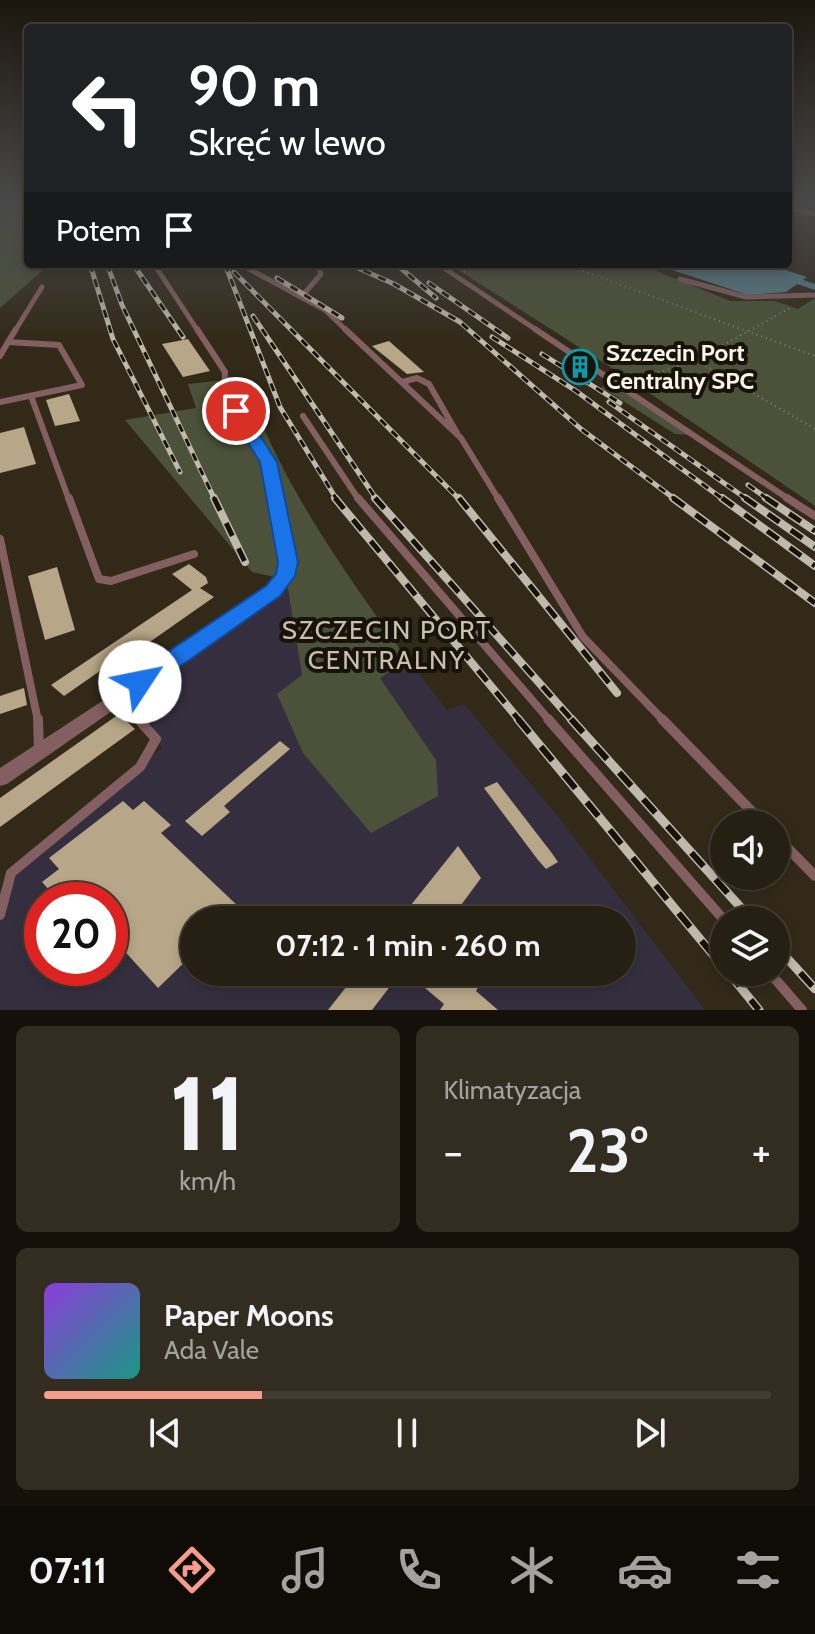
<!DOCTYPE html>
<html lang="pl">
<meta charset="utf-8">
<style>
body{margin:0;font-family:Cabin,sans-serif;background:#322c21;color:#f1f3f6;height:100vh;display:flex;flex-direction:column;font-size:30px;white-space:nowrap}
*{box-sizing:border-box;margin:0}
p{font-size:26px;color:#a4a2a0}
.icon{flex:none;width:44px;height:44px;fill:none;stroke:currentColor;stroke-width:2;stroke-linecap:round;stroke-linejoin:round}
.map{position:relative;height:1010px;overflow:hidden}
.side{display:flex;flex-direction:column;gap:16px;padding:16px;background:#15110a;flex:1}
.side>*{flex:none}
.top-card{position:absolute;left:24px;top:24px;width:768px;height:244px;border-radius:8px;box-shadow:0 4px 12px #0003,0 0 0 2px #423d33;background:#202124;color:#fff;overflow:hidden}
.tools{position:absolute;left:710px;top:810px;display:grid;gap:16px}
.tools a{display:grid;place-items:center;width:80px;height:80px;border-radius:50%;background:#261f13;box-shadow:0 4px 12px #0003,0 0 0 2px #423d33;font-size:40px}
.speed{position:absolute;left:24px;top:882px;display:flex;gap:16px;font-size:40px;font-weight:700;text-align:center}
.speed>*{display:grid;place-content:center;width:104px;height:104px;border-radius:50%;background:#261f13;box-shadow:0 4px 12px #0003,0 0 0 2px #423d33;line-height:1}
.speed .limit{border:12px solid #d22;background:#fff;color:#111}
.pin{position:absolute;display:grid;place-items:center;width:68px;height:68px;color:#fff;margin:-34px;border:4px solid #fff;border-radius:50%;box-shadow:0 2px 8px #0007}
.me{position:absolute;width:88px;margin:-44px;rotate:56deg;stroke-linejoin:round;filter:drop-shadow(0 0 6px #0008)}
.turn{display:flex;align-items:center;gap:28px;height:168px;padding:0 32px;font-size:36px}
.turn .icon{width:104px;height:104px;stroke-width:2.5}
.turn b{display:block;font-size:56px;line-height:68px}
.then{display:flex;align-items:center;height:76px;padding:0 32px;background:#0003;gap:16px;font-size:30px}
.big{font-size:60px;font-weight:700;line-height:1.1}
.side .card{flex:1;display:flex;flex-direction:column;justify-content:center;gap:12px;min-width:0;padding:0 28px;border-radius:12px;background:#322c21}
.side .dial{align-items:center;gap:0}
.dial b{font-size:104px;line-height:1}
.song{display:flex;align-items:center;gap:24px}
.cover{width:96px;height:96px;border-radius:12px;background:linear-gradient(135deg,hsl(270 70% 55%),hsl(170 70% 35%))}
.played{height:8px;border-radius:4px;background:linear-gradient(90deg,#f49d8d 30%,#423d33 30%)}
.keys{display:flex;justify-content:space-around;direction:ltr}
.heat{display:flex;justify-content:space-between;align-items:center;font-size:44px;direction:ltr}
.side .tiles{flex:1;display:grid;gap:16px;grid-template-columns:1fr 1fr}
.card:last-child{grid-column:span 2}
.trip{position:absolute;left:180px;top:906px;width:456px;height:80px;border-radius:40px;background:#261f13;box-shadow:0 4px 12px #0003,0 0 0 2px #423d33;font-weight:700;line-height:80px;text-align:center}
.menu{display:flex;height:128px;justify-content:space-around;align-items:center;background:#0f0c08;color:#a4a2a0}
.menu .icon{width:56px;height:56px}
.menu .on{color:#f49d8d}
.menu b{font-size:36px;color:#f1f3f6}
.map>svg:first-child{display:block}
.commercial{fill:#352e3f;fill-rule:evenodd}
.green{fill:#4c5239}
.water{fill:#597f8b}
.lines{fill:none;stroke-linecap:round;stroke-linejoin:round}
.canal{fill:#597f8b;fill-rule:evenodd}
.building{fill:#b7a687}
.path{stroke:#888073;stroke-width:2;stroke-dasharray:1 4;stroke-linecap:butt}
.service-far3{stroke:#845f61;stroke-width:5}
.service-far2{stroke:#845f61;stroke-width:6}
.service-far1{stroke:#845f61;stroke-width:8}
.service{stroke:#845f61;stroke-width:10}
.minor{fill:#845f61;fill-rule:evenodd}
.rail-far2-casing{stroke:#c0b9ad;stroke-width:5}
.rail-far1-casing{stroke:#c0b9ad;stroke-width:8}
.rail-casing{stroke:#c0b9ad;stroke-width:9}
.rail-far2{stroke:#17130b;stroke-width:3;stroke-dasharray:8;stroke-linecap:butt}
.rail-far1{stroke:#17130b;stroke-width:5;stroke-dasharray:14;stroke-linecap:butt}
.rail{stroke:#17130b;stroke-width:6;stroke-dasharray:18;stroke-linecap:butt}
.route{fill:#1a73e8;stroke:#114b97;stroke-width:2}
.labels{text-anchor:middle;stroke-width:8;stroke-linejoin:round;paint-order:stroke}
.poi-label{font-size:24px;font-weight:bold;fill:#f9f3e9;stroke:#17130b;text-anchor:start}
.neighbourhood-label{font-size:26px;letter-spacing:2px;fill:#cbbfab;stroke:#17130b}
</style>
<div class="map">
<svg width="815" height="1010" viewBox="0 0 815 1010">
<rect width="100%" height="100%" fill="#322919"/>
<path class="commercial" d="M288 589 302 675 436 760 380 678 408 660 447 710 464 704 560 819 705 1010H0V889L162 748 129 697ZM42 900H110V968H42ZM194 920H622V972H194Z"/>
<path class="green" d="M0 201H28V264H50L0 308Z
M449 264H640L730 301H775L798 309 815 298V506L632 381Z
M244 378C279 481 345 573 408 660L380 678 436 760 438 796 371 833 303 753 277 694 302 675 288 589 275 577 252 572 125 420 196 408 188 384Z
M612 384 690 435 675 434 601 387Z"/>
<path class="water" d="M654 264H767L807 277 786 292 748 295Z"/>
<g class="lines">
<path class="canal" d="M782 275H788L815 284V290L782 279Z"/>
</g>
<path class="building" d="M188 339 210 371 183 377 162 344Z
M389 341 406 356 424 372 407 374 372 346Z
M69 394 80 421 55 426 46 400Z
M24 427 36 464 0 473V433Z
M189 564 206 577 208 583 200 588 214 597 104 674 100 671 64 696 51 685 192 590 172 574Z
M57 567 75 630 45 640 28 576Z
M24 688 27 705 0 714V696Z
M149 692 171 710 159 718 138 700Z
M119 714 135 729 0 827V798Z
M280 741 290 749 224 806 230 812 202 836 185 821Z
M497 782 551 852 558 862 546 869 538 860 484 788Z
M123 801 133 810 144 801 171 825 161 833 241 909 229 920H194V953L158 988 110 935V900H58L42 882 59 869 49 858Z
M458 846 481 878 450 920H399Z
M358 972H401L372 1010H328Z
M406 972H462L479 986 476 991 498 1010H440L444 1004Z"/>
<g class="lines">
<path class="path" d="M564 264 815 356
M464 272 476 264
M697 361 815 429
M630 382 696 360 792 307"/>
<path class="service-far3" d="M788 208 815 214
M154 264 198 331
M240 264 325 310 347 331
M438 264 538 331
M680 279 746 297 815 295
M302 296 321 274 317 264
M15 331 42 287"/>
<path class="service-far2" d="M197 329 225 372 224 394 266 456 274 500
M345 329 461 438 499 500
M535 329 790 500
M8 342 16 329
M0 356 8 342 59 345 82 385 0 402
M402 382 417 378 429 384 457 433
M31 396 69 500
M303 416 359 500"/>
<path class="service-far1" d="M69 498 99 579 111 581 194 554
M358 498 550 721
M498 498 583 637 664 721
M787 498 815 516
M0 539 38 721
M141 721 116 699 273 591 287 569 274 498"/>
<path class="service" d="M38 719 39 751
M548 719 724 920
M662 719 764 824
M776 836 815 876
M0 915 11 873 140 767 156 739 138 719
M769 972 802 1010"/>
<path class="minor" d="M116 692 122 694 125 699 122 704 7 784 0 786V768Z"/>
<g class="rail-far2-casing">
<path id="rail-far2" d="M90 264 113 339 180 472
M107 264 122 305 215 500
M133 264 183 337
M225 264 280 407 337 500
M349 264 394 284 460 322 581 429 676 500
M396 264 436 298
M234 272 460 500
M277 278 342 318
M429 283 508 338
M253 316 377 500
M492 337 576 391 724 500
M542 354 620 403
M609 402 748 500
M748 485 769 500"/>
</g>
<g class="rail-far1-casing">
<path id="rail-far1" d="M214 498 245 562
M335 498 520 721
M375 498 573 721
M459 498 617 693
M673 498 815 603
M722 498 815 566
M745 498 815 547
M766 498 815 531"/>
</g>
<g class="rail-casing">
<path id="rail" d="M518 719 724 968
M571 719 752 920
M776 946 815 989
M728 972 759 1010"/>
</g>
<use href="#rail-far2" class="rail-far2"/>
<use href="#rail-far1" class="rail-far1"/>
<use href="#rail" class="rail"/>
</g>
<linearGradient id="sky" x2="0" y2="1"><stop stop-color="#1c170e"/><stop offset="0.59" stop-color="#494949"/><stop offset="1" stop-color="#494949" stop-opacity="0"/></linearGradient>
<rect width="815" height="342" fill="url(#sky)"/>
<path class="route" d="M231 408H242L277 462 298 562 295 576 280 596 148 689H132L129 682 132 676 266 586 276 574 278 562 260 462 228 411Z"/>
<defs>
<g id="building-ring" transform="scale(1.8)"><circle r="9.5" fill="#17130b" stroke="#0f9aa8" stroke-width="1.5"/><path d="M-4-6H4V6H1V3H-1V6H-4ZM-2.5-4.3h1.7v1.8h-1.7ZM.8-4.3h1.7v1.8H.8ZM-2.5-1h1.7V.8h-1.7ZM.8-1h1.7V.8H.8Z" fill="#0f9aa8"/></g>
</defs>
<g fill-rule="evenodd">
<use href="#building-ring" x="580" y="367"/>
</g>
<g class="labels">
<g class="poi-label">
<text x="606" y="361">Szczecin Port<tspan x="606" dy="28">Centralny SPC</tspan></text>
</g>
<g class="neighbourhood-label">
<text x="387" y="639">SZCZECIN PORT<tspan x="387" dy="30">CENTRALNY</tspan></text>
</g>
</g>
</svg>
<div class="tools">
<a><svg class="icon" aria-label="sound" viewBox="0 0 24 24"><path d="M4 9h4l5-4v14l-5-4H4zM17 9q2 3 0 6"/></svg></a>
<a><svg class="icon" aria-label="layers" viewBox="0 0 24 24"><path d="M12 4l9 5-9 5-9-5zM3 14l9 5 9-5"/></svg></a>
</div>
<div class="speed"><div class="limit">20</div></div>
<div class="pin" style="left:236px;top:411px;background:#d93025"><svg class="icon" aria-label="arrive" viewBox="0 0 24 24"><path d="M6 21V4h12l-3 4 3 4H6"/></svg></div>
<svg class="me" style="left:140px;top:682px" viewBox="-20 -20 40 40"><circle r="19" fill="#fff"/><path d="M0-13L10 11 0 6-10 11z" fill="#1a73e8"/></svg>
<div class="trip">07:12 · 1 min · 260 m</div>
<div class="top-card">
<div class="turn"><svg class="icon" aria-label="left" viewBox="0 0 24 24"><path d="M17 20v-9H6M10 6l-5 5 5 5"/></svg><div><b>90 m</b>Skręć w lewo</div></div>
<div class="then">Potem<svg class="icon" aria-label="arrive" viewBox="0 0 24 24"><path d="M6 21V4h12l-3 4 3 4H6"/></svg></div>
</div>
</div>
<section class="side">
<div class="tiles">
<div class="card dial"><b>11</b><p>km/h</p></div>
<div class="card"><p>Klimatyzacja</p>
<div class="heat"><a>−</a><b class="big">23°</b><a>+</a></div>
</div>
<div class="card">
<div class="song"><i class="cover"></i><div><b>Paper Moons</b><p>Ada Vale</p></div></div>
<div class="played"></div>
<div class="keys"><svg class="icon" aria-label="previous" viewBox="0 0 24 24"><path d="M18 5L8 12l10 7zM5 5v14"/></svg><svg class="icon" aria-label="pause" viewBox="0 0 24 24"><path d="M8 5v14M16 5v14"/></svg><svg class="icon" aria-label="next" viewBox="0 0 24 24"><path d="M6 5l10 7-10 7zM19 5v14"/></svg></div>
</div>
</div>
</section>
<nav class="menu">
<b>07:11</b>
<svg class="icon on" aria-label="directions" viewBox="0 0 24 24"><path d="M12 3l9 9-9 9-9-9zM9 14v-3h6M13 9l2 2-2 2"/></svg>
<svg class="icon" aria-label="music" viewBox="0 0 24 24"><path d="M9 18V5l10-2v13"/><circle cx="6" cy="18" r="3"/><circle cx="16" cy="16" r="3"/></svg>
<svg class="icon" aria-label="phone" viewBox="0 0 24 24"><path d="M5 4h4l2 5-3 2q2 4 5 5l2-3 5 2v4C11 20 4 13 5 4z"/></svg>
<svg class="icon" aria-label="climate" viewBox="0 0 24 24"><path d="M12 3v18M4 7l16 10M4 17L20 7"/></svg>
<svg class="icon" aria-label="car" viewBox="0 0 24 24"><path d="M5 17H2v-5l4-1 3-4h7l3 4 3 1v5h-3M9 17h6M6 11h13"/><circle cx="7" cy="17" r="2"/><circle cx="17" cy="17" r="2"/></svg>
<svg class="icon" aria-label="filters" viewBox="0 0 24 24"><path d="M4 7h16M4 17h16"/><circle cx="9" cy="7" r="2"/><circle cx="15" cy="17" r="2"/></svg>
</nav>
